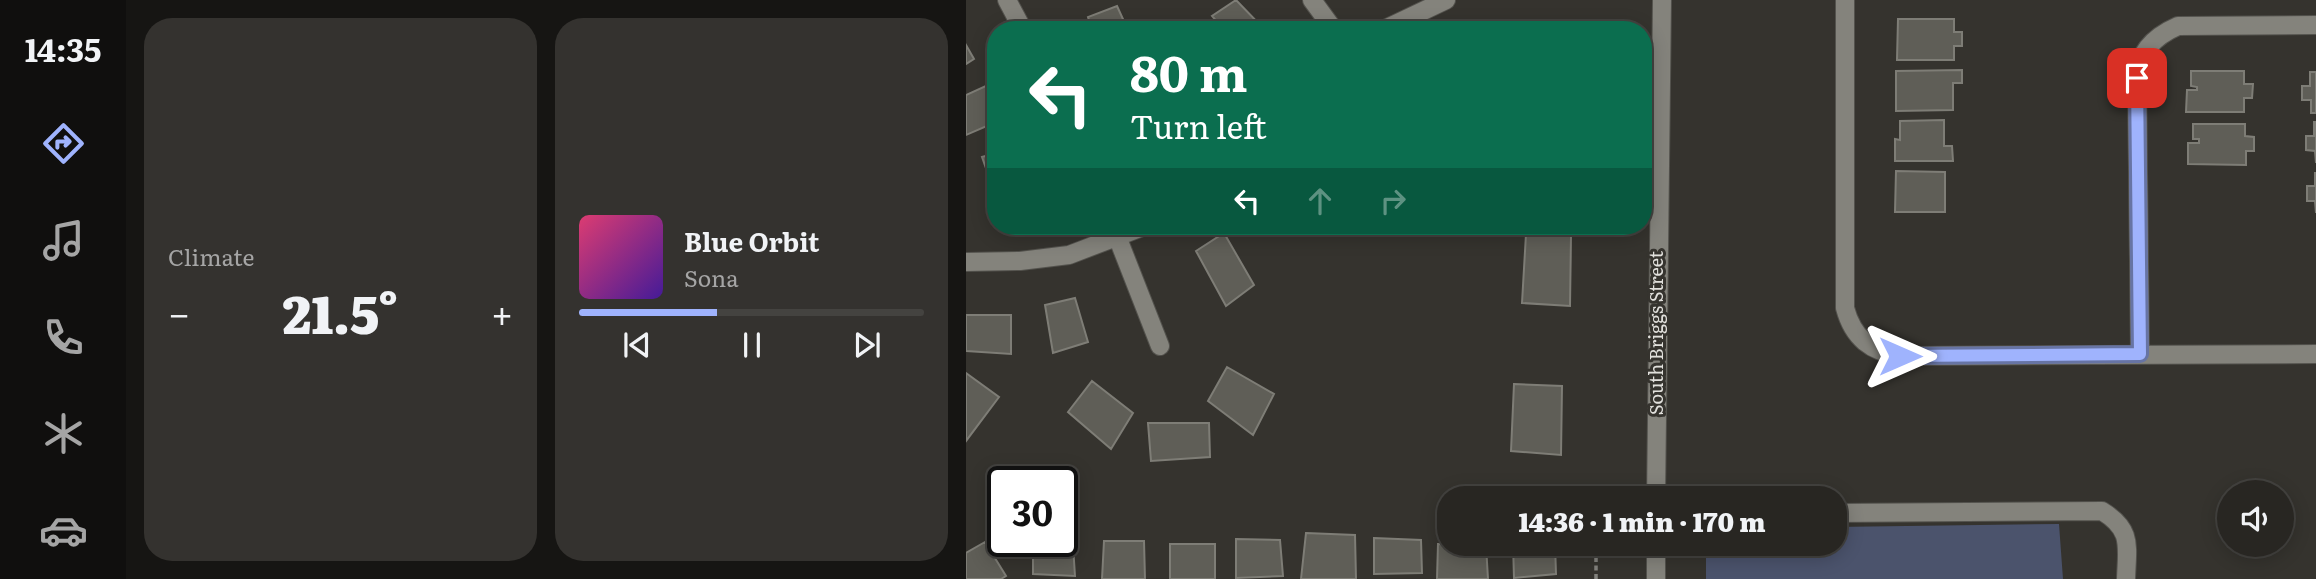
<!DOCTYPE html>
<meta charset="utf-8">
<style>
body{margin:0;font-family:Literata,serif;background:#34322f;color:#f1f3f6;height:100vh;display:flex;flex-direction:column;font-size:26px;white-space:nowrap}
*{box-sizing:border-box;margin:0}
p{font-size:23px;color:#a5a5a5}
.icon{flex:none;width:38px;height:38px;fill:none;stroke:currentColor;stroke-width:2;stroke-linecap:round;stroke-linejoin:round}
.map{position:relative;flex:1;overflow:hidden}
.side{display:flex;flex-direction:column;gap:18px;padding:18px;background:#161513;width:840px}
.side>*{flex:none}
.guide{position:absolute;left:21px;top:21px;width:665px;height:214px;border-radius:28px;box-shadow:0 4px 18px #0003,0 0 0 2px #444340;background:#0b6e4f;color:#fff;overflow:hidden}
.fabs{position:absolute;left:1251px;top:480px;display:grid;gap:14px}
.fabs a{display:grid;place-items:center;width:77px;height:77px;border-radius:50%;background:#282622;box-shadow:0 4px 18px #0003,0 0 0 2px #444340;font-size:35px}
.speed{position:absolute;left:21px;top:466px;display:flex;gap:14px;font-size:35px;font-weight:700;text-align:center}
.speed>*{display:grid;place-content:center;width:91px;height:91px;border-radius:50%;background:#282622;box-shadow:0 4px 18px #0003,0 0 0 2px #444340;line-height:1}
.speed .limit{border:4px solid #111;border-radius:10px;background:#fff;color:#111}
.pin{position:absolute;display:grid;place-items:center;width:60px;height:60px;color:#fff;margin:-30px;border-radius:14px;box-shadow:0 4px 10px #0006}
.me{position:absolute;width:77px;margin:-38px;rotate:90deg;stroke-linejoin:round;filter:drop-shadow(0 0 5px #0008)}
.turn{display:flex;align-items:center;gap:24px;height:147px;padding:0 28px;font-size:32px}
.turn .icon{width:91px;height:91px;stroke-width:2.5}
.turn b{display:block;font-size:49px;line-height:60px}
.lanes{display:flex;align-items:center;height:66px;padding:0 28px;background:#0003;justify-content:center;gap:35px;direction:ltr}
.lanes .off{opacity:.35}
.big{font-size:52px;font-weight:800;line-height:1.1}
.side .widget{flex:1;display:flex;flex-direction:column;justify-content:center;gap:10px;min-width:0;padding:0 24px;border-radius:28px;background:#34322f}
.song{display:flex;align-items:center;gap:21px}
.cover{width:84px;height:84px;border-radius:10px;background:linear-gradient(135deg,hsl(340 70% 55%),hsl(260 70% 35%))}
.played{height:7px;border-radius:4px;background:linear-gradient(90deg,#9fb3fd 40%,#444340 40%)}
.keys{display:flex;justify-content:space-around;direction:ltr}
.heat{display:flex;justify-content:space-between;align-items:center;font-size:38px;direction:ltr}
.side .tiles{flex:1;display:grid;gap:18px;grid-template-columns:repeat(2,1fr)}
.trip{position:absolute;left:471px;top:486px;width:410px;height:70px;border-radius:28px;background:#282622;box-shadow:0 4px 18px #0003,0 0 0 2px #444340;font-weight:800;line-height:70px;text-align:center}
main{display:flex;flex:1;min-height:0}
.tabs{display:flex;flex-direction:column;width:126px;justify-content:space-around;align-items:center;background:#100f0e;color:#a5a5a5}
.tabs .icon{width:49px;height:49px}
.tabs .selected{color:#9fb3fd}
.tabs b{font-size:32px;color:#f1f3f6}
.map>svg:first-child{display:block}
.green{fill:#4b536c}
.building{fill:#5f5e57;stroke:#7e7d76;stroke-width:2}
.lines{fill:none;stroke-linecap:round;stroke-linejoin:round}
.minor-casing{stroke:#53524d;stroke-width:20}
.path{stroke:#83827d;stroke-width:3.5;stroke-dasharray:5 3.5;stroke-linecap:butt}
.minor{stroke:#84837c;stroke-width:18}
.route-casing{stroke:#6774a4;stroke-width:18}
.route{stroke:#9fb3fd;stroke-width:12}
.labels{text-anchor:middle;stroke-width:6;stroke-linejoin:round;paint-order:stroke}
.street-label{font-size:18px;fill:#e1e0dc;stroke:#35332e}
</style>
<main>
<nav class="tabs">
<b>14:35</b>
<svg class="icon selected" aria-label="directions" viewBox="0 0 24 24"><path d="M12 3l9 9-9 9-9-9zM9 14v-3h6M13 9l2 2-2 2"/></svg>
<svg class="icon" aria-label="music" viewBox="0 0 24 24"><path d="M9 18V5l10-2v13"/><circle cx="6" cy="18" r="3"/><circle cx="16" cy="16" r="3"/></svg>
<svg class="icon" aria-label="phone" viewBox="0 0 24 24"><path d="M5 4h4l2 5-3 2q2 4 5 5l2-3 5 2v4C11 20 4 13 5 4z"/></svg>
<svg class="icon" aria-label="climate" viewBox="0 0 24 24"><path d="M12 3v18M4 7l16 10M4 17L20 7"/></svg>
<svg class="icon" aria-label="car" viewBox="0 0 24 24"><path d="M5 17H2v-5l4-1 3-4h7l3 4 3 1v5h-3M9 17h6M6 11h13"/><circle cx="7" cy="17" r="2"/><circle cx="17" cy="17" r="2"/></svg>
</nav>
<section class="side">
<div class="tiles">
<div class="widget"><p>Climate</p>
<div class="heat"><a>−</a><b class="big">21.5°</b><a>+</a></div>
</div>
<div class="widget">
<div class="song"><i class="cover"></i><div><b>Blue Orbit</b><p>Sona</p></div></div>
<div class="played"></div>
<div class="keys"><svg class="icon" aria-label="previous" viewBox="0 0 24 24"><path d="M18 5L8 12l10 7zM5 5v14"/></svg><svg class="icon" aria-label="pause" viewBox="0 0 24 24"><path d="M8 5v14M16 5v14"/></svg><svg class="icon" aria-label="next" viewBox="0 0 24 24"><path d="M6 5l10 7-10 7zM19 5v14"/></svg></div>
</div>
</div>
</section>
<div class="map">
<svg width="1350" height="579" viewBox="0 0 1350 579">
<rect width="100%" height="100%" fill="#35332e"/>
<path class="green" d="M1093 524 1097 579H740V544H868V527Z"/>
<path class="building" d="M270 0 299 30H258L246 16Z
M151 6 162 30H126L122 17Z
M932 19H988V32H996V46H988V60H931Z
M0 45 8 59 0 64Z
M996 70V83H987V110L930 111V71Z
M1225 71H1278V84H1287L1286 98H1278V112H1220L1221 90H1231V87L1225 86Z
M1344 72H1350V113H1345V100H1336V86H1344Z
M22 85 30 96V122L0 135V95Z
M978 120V146H986L987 161H929V139L934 140V121Z
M1348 122H1350V163L1349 151 1340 150V136H1348Z
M1227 124H1279V136L1288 137V151H1280V165L1222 164V143H1233V139H1227Z
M30 153V197L16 157Z
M930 171 979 172V212H929Z
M1349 173H1350V213L1349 201H1341V186H1349Z
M258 233 288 285 260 306 230 251Z
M560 234 605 236 604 306 556 303Z
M109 298 122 342 87 353 79 305Z
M0 315H45V354L0 351Z
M261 367 308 394 287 435 242 401Z
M0 373 33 397 0 441Z
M126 381 167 413 145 449 102 412Z
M548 384 596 386 595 455 545 451Z
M182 423H243L244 457 185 461Z
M96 530H106L109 576 67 574V541H96Z
M340 533 389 535 390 579H335Z
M408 538 455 540 456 573 408 574Z
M270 539 314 540 317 576 270 578Z
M138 541H178L179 579H136Z
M19 542 40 576 35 579H0V553Z
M204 544H249V579H204Z
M472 544 520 545 522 579H471Z
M547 544H589L590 574 548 578Z"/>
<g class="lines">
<g class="minor-casing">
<path id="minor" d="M41 0 57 30
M346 0 368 30
M879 0V308C887 338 905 352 935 356L1350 354
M417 30 480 0
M147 226 194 346
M0 262 54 261 103 255 179 226
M1174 354 1171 78C1172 52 1189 36 1212 26L1350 25
M690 499 696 0
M868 513 1136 511C1167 530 1161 546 1160 579
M690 579V544"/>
</g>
<path class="path" d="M630 579V544"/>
<use href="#minor" class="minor"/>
</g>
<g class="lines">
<g class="route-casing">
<path id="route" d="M934 356 1174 354 1171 78"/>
</g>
<use href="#route" class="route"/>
</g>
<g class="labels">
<g class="street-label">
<text transform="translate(691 333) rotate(-90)" y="6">South Briggs Street</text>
</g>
</g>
</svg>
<div class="fabs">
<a><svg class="icon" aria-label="sound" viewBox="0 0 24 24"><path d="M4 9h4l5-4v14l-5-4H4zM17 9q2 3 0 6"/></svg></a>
</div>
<div class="speed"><div class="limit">30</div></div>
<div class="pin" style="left:1171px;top:78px;background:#d93025"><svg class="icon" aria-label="arrive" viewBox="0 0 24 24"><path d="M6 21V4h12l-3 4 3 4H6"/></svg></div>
<svg class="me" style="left:934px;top:356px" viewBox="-20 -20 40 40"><path d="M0-17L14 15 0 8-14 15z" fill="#9fb3fd" stroke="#fff" stroke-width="4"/></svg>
<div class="trip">14:36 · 1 min · 170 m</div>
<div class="guide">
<div class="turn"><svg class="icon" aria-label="left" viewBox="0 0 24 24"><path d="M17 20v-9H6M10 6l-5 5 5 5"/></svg><div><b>80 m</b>Turn left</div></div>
<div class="lanes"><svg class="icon" aria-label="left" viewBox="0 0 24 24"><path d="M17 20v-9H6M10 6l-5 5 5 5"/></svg><svg class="icon off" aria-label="ahead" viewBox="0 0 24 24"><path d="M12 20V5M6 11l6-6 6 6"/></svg><svg class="icon off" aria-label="right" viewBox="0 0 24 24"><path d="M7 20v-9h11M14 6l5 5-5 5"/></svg></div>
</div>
</div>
</main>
